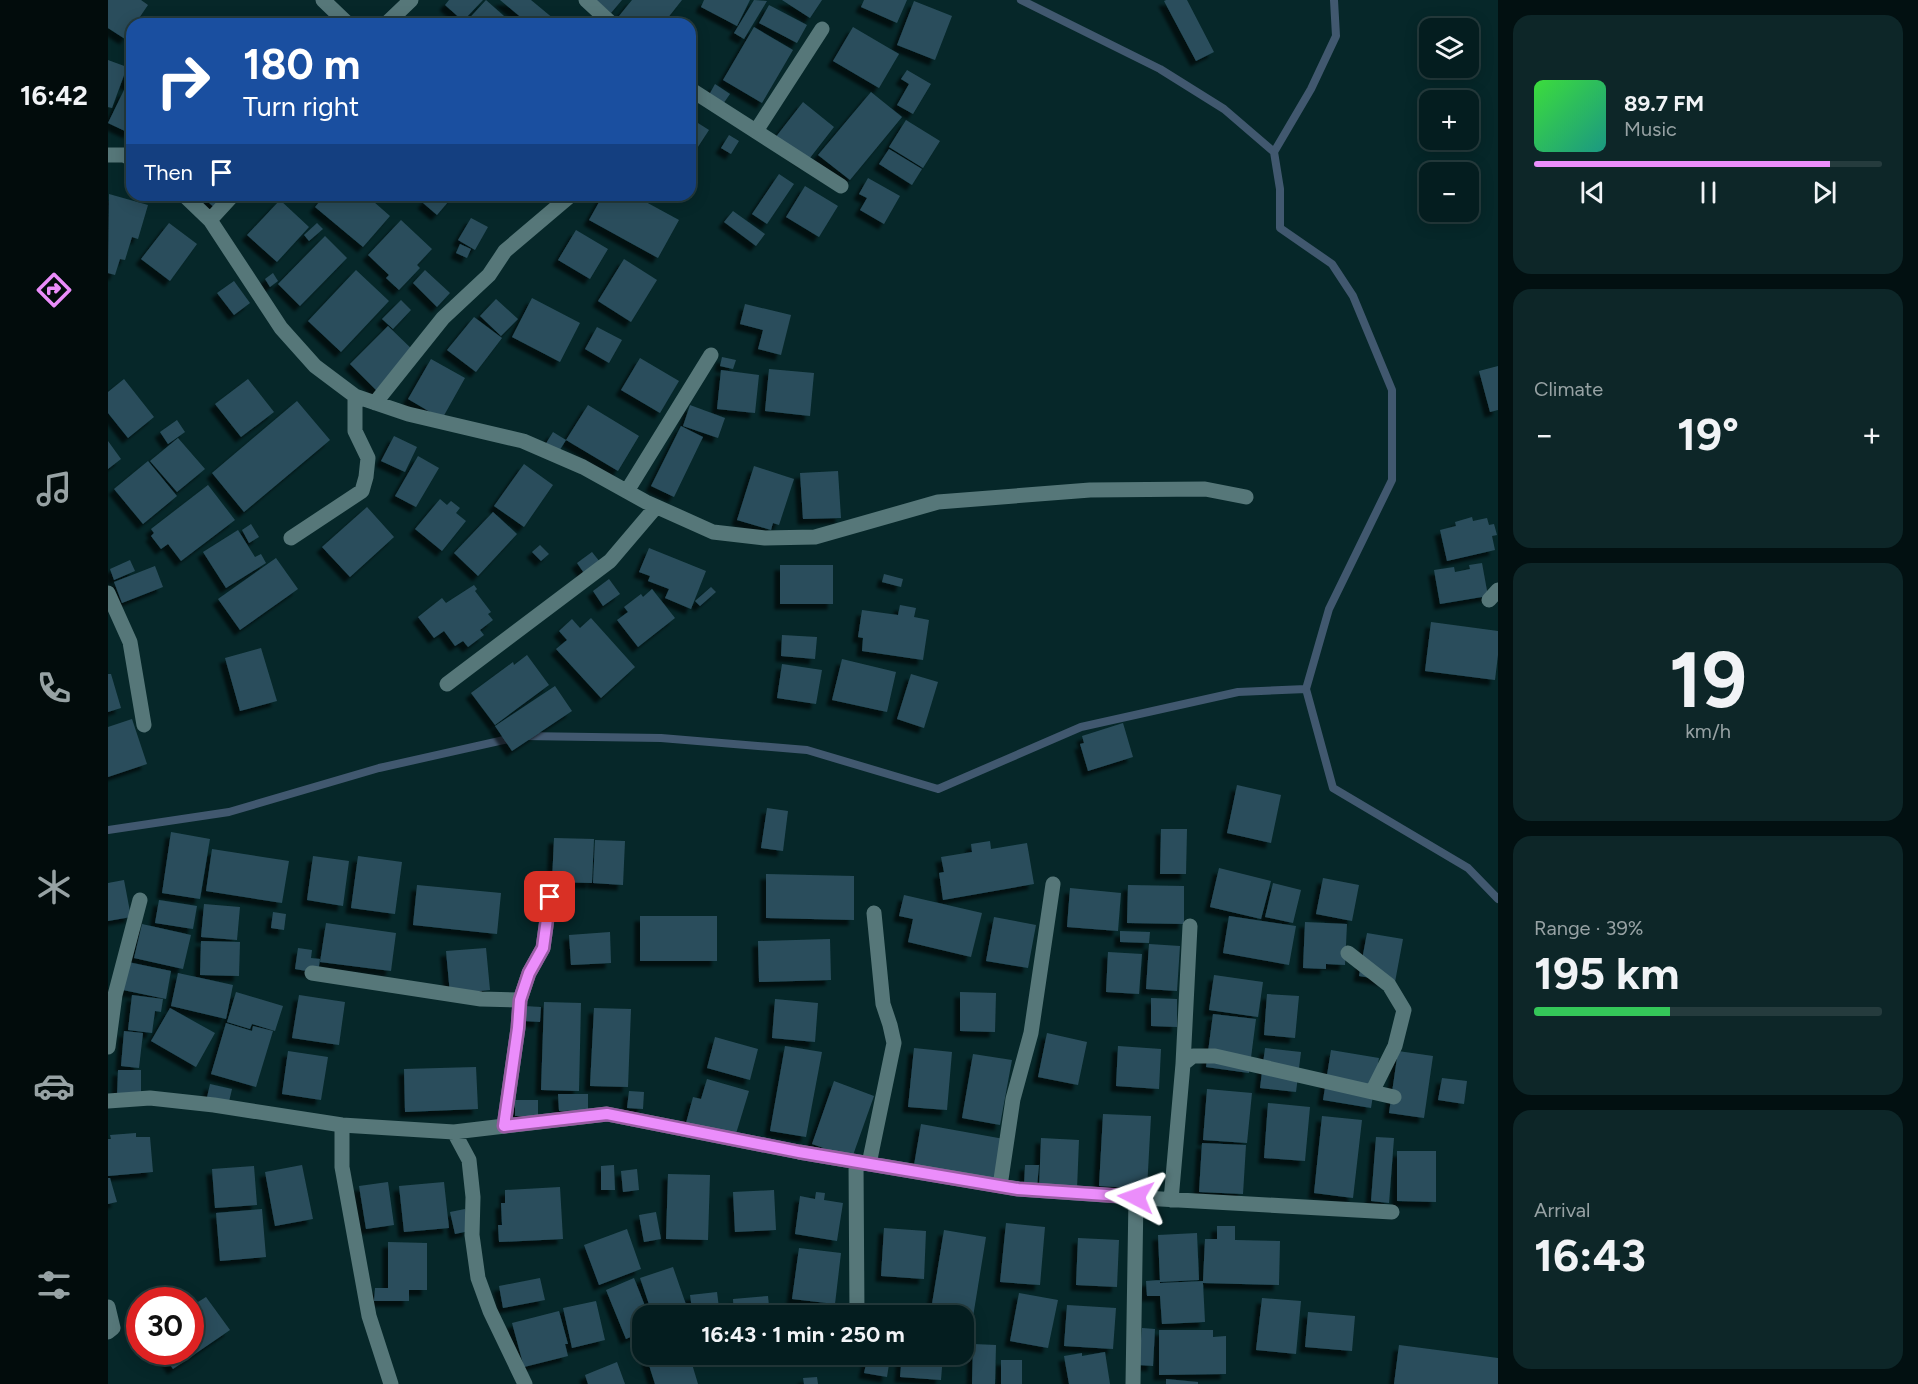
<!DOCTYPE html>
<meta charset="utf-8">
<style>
body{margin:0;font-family:Figtree,sans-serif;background:#0d2628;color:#f1f3f6;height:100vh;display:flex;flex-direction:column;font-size:22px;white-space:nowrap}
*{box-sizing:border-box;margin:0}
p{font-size:20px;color:#97a2a4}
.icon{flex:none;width:33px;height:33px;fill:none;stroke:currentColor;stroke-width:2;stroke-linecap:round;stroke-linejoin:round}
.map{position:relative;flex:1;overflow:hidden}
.drawer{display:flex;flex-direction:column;gap:15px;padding:15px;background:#021011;width:420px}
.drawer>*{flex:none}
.hud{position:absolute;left:18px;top:18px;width:570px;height:183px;border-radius:18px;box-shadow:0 3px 15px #0003,0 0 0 2px #253b3d;background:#1a4fa0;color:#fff;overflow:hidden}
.tools{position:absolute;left:1311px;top:18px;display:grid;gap:12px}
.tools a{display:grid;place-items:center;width:60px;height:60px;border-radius:12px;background:#041d1f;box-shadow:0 3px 15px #0003,0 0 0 2px #253b3d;font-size:30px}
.speed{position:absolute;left:18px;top:1287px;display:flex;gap:12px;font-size:30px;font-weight:700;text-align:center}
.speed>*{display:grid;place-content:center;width:78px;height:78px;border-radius:50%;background:#041d1f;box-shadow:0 3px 15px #0003,0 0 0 2px #253b3d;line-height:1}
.speed .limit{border:9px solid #d22;background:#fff;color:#111}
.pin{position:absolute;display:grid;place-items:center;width:51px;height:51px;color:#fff;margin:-26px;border-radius:12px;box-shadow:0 3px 9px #0006}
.me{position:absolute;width:66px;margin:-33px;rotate:274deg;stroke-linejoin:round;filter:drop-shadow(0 0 4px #0008)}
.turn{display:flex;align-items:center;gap:21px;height:126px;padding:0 18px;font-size:27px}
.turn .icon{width:78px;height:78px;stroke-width:2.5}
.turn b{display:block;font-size:42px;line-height:51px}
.then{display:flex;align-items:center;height:57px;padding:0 18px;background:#0003;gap:12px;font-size:22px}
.big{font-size:45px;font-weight:700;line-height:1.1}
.drawer .widget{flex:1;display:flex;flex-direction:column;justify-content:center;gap:9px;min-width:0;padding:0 21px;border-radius:18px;background:#0d2628}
.drawer .dial{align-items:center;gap:0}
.dial b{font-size:78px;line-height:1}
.song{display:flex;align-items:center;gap:18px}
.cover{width:72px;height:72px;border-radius:9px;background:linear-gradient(135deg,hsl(120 70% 55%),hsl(170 70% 35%))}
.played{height:6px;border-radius:3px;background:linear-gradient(90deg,#eb8dfb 85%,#253b3d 85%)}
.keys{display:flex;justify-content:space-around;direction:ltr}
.heat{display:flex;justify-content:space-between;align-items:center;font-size:33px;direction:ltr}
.charge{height:9px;border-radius:4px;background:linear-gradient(90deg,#34c759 39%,#253b3d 0)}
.trip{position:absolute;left:524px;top:1305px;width:342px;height:60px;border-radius:18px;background:#041d1f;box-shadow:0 3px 15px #0003,0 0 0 2px #253b3d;font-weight:700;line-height:60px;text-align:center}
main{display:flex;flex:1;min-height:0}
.dock{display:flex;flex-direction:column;width:108px;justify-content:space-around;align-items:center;background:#020c0c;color:#97a2a4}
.dock .icon{width:42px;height:42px}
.dock .active{color:#eb8dfb}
.dock b{font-size:27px;color:#f1f3f6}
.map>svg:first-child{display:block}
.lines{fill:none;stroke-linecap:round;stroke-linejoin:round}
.stream{stroke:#41586f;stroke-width:8}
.building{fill:#2a4e5c;filter:url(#shadow)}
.minor{stroke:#567779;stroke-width:15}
.route-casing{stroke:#995ca3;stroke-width:15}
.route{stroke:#eb8dfb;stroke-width:10}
</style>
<main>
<nav class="dock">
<b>16:42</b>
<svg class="icon active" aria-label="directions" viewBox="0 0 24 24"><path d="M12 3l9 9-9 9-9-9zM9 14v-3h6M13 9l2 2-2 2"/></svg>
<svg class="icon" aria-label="music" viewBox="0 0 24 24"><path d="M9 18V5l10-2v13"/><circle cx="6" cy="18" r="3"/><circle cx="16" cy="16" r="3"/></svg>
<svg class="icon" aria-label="phone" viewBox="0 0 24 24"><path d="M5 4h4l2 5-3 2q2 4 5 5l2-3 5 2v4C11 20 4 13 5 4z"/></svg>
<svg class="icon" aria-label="climate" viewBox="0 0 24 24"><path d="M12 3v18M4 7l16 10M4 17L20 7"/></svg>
<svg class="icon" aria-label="car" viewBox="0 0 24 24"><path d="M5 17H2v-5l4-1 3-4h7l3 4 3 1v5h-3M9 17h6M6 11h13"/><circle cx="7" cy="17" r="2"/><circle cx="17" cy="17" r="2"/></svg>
<svg class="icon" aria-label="filters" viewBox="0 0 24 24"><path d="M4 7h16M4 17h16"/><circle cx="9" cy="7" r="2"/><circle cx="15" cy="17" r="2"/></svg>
</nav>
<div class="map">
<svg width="1390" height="1384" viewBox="0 0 1390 1384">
<defs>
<filter id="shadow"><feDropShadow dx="-5.5" dy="5.5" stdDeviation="1.5" flood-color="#0009"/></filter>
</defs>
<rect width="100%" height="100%" fill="#062729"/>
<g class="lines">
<path class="stream" d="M913 0 1052 69 1116 109 1166 152
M1226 0 1228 36 1203 89 1166 152 1172 189V228L1224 264 1245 296 1284 390V480L1221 609 1198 689 1225 788 1360 868 1390 899
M416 736 553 738 699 750 830 789 973 727 1130 692 1198 689
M0 830 121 812 271 768 405 738"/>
</g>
<path class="building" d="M0 0H33L40 5 27 24H24V29L17 39 0 28Z
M341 0H375L355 21 337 5Z
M378 0 405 24H356Z
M392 0H423L452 24H421Z
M488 0H514L503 13Z
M524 0H574L555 24H521L511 16Z
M596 0H642L629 26 593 7Z
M646 0 659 1 636 39 626 33Z
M674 0H714L702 18Z
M756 0H799L789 23 753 7Z
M1058 0H1079L1106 52 1088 61 1056 1Z
M806 1 844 16 827 60 789 45Z
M661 5 699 25 689 43 651 23Z
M646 27 685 50 654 103 615 80Z
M745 27 791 54 771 88 725 61Z
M0 60 19 67 4 108 0 107Z
M24 63V86L16 83Z
M799 70 823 84 805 114 789 105 801 84 793 79Z
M607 84 622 94 615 104 601 95Z
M16 90 24 94V127L21 133 0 123Z
M763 92 794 117 742 180 710 155Z
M695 102 726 127 698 163 667 138Z
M582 118 601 130 582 159Z
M798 120 832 141 815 168 781 147Z
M621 135 631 141 623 154 613 148Z
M781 149 814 169 804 185 771 164Z
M671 174 686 184 659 224 644 214Z
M760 178 792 196 776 224 752 210 759 198 751 194Z
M697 186 730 206 711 237 678 217Z
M1 194 40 205 30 239 24 237 17 260 12 259 7 275 0 273Z
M92 195H120L108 209Z
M217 195H258L282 216 255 247 207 207Z
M322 195H346L329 215 315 203Z
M495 195H525L571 220 550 258 481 220Z
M172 200 201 227 169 262 139 235Z
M625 211 657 234 648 246 616 222Z
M363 218 380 227 367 250 350 240Z
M293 220 324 249 309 265 312 268 291 290 278 278 281 275 260 255Z
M61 223 89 244 62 281 33 259Z
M209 223 215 229 201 241 196 235Z
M468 230 500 249 482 279 450 260Z
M217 236 239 258 192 306 170 284Z
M352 244 363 249 359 258 348 253Z
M516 259 549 280 523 322 490 301Z
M248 270 281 301 233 352 200 321Z
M317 270 342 293 329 307 305 283Z
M165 273 170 281 162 287 157 279Z
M126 281 142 303 126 315 109 293Z
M424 298 472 323 452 362 404 337Z
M388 299 410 319 393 336 372 316Z
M293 300 303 310 285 329 274 319Z
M637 304 683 315 673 355 650 349 655 330 632 324Z
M366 317 394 338 368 372 339 350Z
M280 326 309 354 271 393 242 364Z
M489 327 514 340 501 363 477 349Z
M614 357 628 360 625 369 612 366Z
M532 358 571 381 552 413 513 390Z
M323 359 357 378 334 419 300 399Z
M1390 366V410L1382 412 1371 371Z
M661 369 706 373 702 416 657 411Z
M613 370 651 375 647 413 609 409Z
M16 379 46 417 20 438 0 413V392Z
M140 379 166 412 133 437 107 404Z
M189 401 222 440 136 512 104 473Z
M480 405 531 436 510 471 458 440Z
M582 405 617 418 610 438 575 426Z
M69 420 77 432 60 444 52 432Z
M573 426 595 437 566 497 543 486Z
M445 432 458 440 450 453 437 445Z
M286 436 309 447 297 472 273 461Z
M70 438 97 469 69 492 42 461Z
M0 441 13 459 0 469Z
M310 456 331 468 308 507 287 496Z
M40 461 69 496 35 524 6 489Z
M416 464 445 485 416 527 386 506Z
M646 466 686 479 671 525 665 523 663 530 629 520Z
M730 471 733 518 695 519 692 473Z
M100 485 127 520 73 561 60 544 53 549 43 536 46 533 43 529Z
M332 499 339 505 343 501 352 508 348 513 358 521 334 551 307 529Z
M259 507 286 537 242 577 214 547Z
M385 512 409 534 370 576 346 553Z
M1364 517 1365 521 1379 518 1381 525 1386 524 1389 535 1384 536 1387 550 1339 561 1332 530 1348 526 1347 522Z
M143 524 151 537 141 543 134 530Z
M130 530 147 557 153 554 158 563 118 588 95 552Z
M432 545 441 554 433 561 424 552Z
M541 548 598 571 583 609 557 598 561 589 540 581 542 576 531 572Z
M484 552 492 562 476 573 469 563Z
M168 558 190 589 132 630 110 599Z
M22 560 27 571 6 580 2 569Z
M1374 563 1380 596 1332 604 1326 570 1346 567 1347 572 1362 569 1361 565Z
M672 565H725V604H672Z
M47 566 55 587 14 603 6 582Z
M776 574 795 579 793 587 774 582Z
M501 579 512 594 495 606 485 591Z
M366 585 369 589 367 591 383 612 380 614 385 620 372 630 376 635 360 647 355 641 347 646 336 631 326 638 310 617 334 598 338 603Z
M603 587 608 592 592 606 587 601Z
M544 589 567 618 530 647 509 620 520 612 516 607 533 594 535 597Z
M792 605 808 608 806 617 821 620 815 660 754 651 755 638 750 637 754 610 790 615Z
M483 618 527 667 493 698 448 649 459 640 451 631 464 619 472 628Z
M1323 622 1390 631V655L1387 680 1317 671Z
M674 635 709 637 707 659 673 656Z
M153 648 169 701 132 711 117 658Z
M419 655 441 685 387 725 363 693 405 662 406 665Z
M734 659 788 672 779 712 724 700Z
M674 664 714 670 708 704 669 698Z
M0 674H3L13 708 0 712Z
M803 674 830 682 816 728 789 719Z
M447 686 464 711 404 751 387 726Z
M24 719 39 764 0 777V727Z
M1015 723 1025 757 980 771 972 744 976 743 974 736Z
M1129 785 1173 795 1163 843 1119 833Z
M659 808 680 811 675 851 653 848Z
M1053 829H1079L1078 874H1052Z
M63 832 102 839 92 899 54 893Z
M446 838 486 839 484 883 444 882Z
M487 840 517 841 515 885 485 883Z
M882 841 883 849 919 843 926 884 835 900 831 873 836 872 833 857 864 852 863 844Z
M104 849 181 861 174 903 98 891Z
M205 856 241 861 235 906 199 900Z
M250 856 294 862 287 914 243 908Z
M1111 868 1163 881 1153 919 1102 907Z
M658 874 746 876V920L658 918Z
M1215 878 1251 885 1244 921 1208 914Z
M16 880 23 917 0 921V883Z
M1165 883 1193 890 1185 923 1157 917Z
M309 885 393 893 389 934 305 925Z
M1020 885 1076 886V924L1019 923Z
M962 888 1013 893 1010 931 959 927Z
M796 895 874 913 863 957 800 942 805 919 791 916Z
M51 900 89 906 85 929 47 923Z
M96 904 132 907 129 940 93 937Z
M165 912 178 914 176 930 163 928Z
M532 916H609V961H532Z
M1121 916 1188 926 1181 965 1115 953Z
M886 917 928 925 920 968 878 961Z
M1197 922 1239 924 1237 965 1218 964V969L1195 968Z
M218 923 288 933 283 971 212 962Z
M34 924 83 935 75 969 26 958Z
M1012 931 1042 932 1041 943 1012 942Z
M502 932 503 963 463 965 461 935Z
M1259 933 1295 939 1287 982 1251 976Z
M722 939 723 980 651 982 650 941Z
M93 941 132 942 131 976 92 975Z
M1041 944 1072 946 1069 991 1038 989Z
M190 948 204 950 203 958 212 959 210 973 187 969Z
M378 948 382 990 342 994 338 951Z
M1000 952 1034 954 1031 994 998 992Z
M20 962 63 971 58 999 15 990Z
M70 973 125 985 118 1019 63 1006Z
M1106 975 1155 982 1150 1017 1101 1010Z
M128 992 175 1006 167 1031 144 1024 142 1029 119 1022Z
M852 992 888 993 887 1032 852 1031Z
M1159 994 1191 996 1187 1038 1156 1035Z
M24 995 55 999 53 1012 47 1011 44 1033 20 1030Z
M191 995 237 1002 231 1045 184 1038Z
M1043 998 1069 999V1027L1043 1026Z
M667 999 710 1003 707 1042 664 1038Z
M436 1002 473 1003 471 1091 433 1090Z
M416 1006 433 1007 432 1022 416 1021Z
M62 1008 107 1033 88 1067 43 1041Z
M486 1008 523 1009 520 1087 482 1086Z
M1105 1014 1148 1019 1141 1073 1098 1067Z
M118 1023 144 1031 145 1026 165 1031 148 1087 103 1074Z
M16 1031 35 1033 31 1068 13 1066Z
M939 1033 979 1042 970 1085 930 1077Z
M607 1037 650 1049 642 1080 599 1068Z
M677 1046 714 1052 698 1137 662 1131Z
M1010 1046 1053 1049 1051 1089 1008 1086Z
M806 1048 844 1052 839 1110 800 1107Z
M1157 1048 1193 1052 1188 1092 1152 1088Z
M1223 1050 1271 1058 1263 1108 1215 1100Z
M180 1051 220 1057 213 1100 174 1094Z
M1290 1051 1325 1056 1316 1118 1281 1113Z
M865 1054 904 1060 892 1125 854 1118Z
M368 1067 370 1109 297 1112 296 1069Z
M10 1070H33V1097H9Z
M1334 1078 1359 1081 1356 1104 1330 1100Z
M599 1079 641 1091 627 1137 578 1123 585 1097 593 1099Z
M726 1081 766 1096 744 1158 704 1144Z
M102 1084 124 1089 120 1106 98 1102Z
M1099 1089 1144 1093 1139 1143 1095 1140Z
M521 1091 536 1092 535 1109 519 1108Z
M450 1094H480V1110L451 1111Z
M407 1100H430V1116H407Z
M1160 1103 1202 1107 1197 1161 1156 1158Z
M995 1114 1043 1116 1039 1189 991 1186Z
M1214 1116 1254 1120 1245 1198 1206 1193Z
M813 1124 896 1139 889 1180 806 1165Z
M28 1133V1137H42L45 1172 0 1176V1139H3L2 1135Z
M1268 1137 1286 1138 1281 1203 1263 1201Z
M933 1138 971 1140 969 1189 931 1188Z
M1094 1143 1138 1145 1135 1194 1091 1192Z
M1289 1151H1328V1202L1289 1201Z
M194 1165 205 1219 167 1226 157 1172Z
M506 1165 507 1190H493V1166Z
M917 1165H931L929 1187 916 1186Z
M146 1166 149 1205 107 1208 104 1169Z
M529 1169 531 1190 515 1192 513 1171Z
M560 1174 602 1175 600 1240 558 1239Z
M0 1178H2L9 1202 0 1204Z
M280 1182 286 1225 258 1229 251 1186Z
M336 1182 341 1228 296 1232 291 1186Z
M452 1187 455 1239 391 1242 390 1225H394L393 1203H397V1190Z
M666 1190 668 1230 627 1232 625 1192Z
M708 1192 717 1193 716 1200 735 1203 729 1241 687 1234 692 1196 707 1199Z
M154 1209 158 1257 112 1261 108 1213Z
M357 1209 361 1231 347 1234 342 1212Z
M548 1212 553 1239 536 1242 531 1215Z
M898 1223 937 1227 932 1285 892 1282Z
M1109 1226H1127V1240L1172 1241 1171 1285 1095 1283 1097 1322 1054 1324 1052 1296H1039L1038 1281 1052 1280V1283L1095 1281 1097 1239H1109Z
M776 1228 818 1231 816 1279 773 1276Z
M519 1229 533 1269 491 1285 476 1245Z
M836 1230 878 1237 865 1317 823 1310Z
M1089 1233 1091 1280 1052 1282 1050 1235Z
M970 1238 1011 1240 1009 1287 968 1285Z
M280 1242 319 1243V1290H301V1301H266L267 1288H280Z
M691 1248 733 1253 727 1304 684 1299Z
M565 1267 582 1316H545L532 1278Z
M432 1278 437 1300 395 1308 391 1286Z
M526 1278 541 1316H534V1332L518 1339 498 1290Z
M609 1292 612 1316H585L582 1295Z
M911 1293 950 1300 940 1348 902 1341Z
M660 1296 662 1316H626L625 1299Z
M98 1297 122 1330 65 1369 53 1352H82V1307Z
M1154 1298 1193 1301 1188 1354 1148 1350Z
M488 1301 497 1340 464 1348 455 1308Z
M959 1305 1008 1308 1005 1349 956 1346Z
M451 1311 460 1344H457L460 1356 416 1367 404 1323Z
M1200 1312 1247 1316 1244 1351 1197 1347Z
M1034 1328 1047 1329 1045 1366 1031 1365Z
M1051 1330H1105V1337L1118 1336V1374L1051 1375Z
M865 1344 888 1345 887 1384H864Z
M1291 1345 1390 1358V1384H1286Z
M997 1352 1002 1384H961L956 1356 974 1353V1356Z
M554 1354H581L590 1384H547L539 1359Z
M794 1354H835L833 1380 792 1377Z
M759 1360 781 1364 779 1377 756 1373Z
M893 1360H914V1384H893Z
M509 1362 517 1384H480L477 1375Z
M709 1377 710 1384H696L695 1378Z
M1058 1379 1090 1382V1384H1058Z"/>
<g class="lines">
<path class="minor" d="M215 0 240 24
M478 0 504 24
M278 24 303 0
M582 89 733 186
M648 131 714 29
M0 155H16L24 159
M76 195 102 220 173 328 207 366 247 396 300 414 415 441 475 467 538 502 605 532 657 538 707 537 830 502 982 490 1097 489 1138 497
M102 220 125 195
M267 403 335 318 381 275 397 251 463 195
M519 491 603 355
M183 538 254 491 258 477 260 458 247 431V396
M0 593 22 642 36 725
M1381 600 1390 590
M339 684 502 561 548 507
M1240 953 1281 985 1296 1010 1287 1046 1264 1092
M204 973 373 999 412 1000
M0 1047 7 995 32 900
M1075 1064 1085 1056H1107L1286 1097
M0 1101 42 1098 106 1105 234 1125 346 1132 499 1114 691 1152 911 1189 1053 1199 1284 1212
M234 1125V1167L261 1316 283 1384
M396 1126 410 1028 412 1000 421 973 435 948 442 897
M346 1132 361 1160 365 1197 364 1235 370 1278 382 1311 417 1384
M748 1162 749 1316
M761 1164 786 1043 782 1025 775 1004 766 913
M892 1186 905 1099 923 1033 945 884
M1063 1200 1075 1064 1082 926
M0 1307 5 1328 0 1332
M1025 1384 1028 1197"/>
</g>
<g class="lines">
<g class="route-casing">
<path id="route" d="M442 897 435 948 421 973 412 1000 410 1028 396 1126 499 1114 691 1152 910 1189 1028 1197"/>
</g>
<use href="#route" class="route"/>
</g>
</svg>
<div class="tools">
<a><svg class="icon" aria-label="layers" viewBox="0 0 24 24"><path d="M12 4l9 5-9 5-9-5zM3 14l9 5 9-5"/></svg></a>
<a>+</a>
<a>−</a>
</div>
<div class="speed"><div class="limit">30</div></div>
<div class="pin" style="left:442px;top:897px;background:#d93025"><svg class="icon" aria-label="arrive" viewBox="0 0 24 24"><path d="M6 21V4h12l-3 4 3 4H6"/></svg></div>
<svg class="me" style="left:1028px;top:1197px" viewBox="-20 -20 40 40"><path d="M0-17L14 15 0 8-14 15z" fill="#eb8dfb" stroke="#fff" stroke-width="4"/></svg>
<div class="trip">16:43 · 1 min · 250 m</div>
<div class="hud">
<div class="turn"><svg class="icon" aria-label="right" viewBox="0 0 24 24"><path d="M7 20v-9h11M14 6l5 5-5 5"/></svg><div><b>180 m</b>Turn right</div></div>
<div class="then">Then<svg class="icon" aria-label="arrive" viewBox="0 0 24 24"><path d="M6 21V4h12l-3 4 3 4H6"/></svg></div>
</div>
</div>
<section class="drawer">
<div class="widget">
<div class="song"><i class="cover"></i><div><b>89.7 FM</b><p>Music</p></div></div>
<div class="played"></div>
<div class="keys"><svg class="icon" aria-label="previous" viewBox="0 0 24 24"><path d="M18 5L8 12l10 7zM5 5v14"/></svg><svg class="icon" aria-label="pause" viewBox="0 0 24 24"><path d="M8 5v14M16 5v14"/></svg><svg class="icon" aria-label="next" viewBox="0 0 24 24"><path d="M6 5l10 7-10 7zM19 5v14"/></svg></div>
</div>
<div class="widget"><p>Climate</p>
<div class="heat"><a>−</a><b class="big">19°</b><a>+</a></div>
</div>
<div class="widget dial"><b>19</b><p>km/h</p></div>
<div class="widget"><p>Range · 39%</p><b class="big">195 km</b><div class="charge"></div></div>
<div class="widget"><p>Arrival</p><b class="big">16:43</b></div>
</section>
</main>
